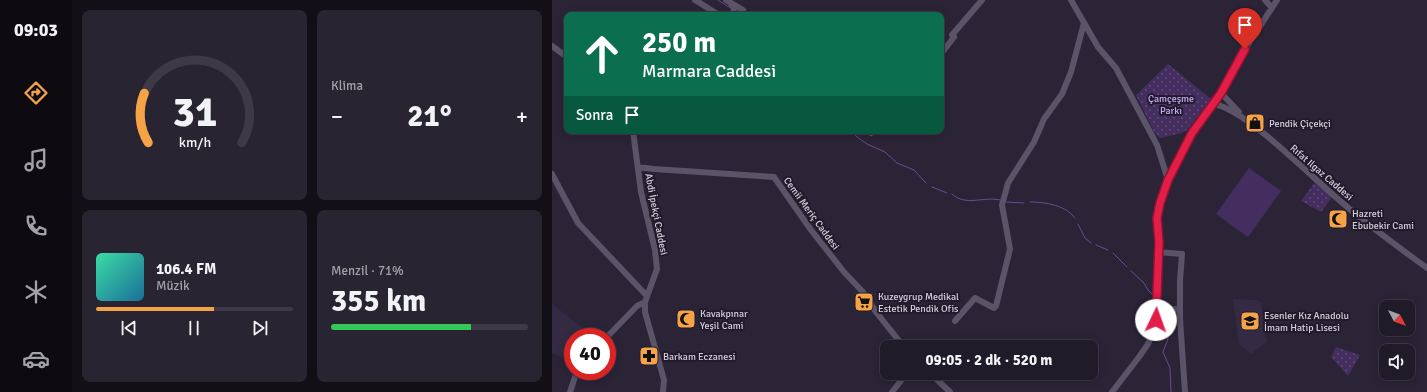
<!DOCTYPE html>
<html lang="tr">
<meta charset="utf-8">
<style>
body{margin:0;font-family:Signika,sans-serif;background:#282431;color:#f1f3f6;height:100vh;display:flex;flex-direction:column;font-size:15px;white-space:nowrap}
*{box-sizing:border-box;margin:0}
p{font-size:13px;color:#a2a1a8}
.icon{flex:none;width:22px;height:22px;fill:none;stroke:currentColor;stroke-width:2;stroke-linecap:round;stroke-linejoin:round}
.map{position:relative;flex:1;overflow:hidden}
.side{display:flex;flex-direction:column;gap:10px;padding:10px;background:#120f17;width:480px}
.side>*{flex:none}
.hud{position:absolute;left:12px;top:12px;width:380px;height:122px;border-radius:8px;box-shadow:0 2px 10px #0003,0 0 0 1px #3d3946;background:#0b6e4f;color:#fff;overflow:hidden}
.needle{width:26px;rotate:131deg}
.fabs{position:absolute;left:827px;top:300px;display:grid;gap:8px}
.fabs a{display:grid;place-items:center;width:36px;height:36px;border-radius:8px;background:#201b29;box-shadow:0 2px 10px #0003,0 0 0 1px #3d3946;font-size:20px}
.speed{position:absolute;left:12px;top:328px;display:flex;gap:8px;font-size:20px;font-weight:700;text-align:center}
.speed>*{display:grid;place-content:center;width:52px;height:52px;border-radius:50%;background:#201b29;box-shadow:0 2px 10px #0003,0 0 0 1px #3d3946;line-height:1}
.speed .limit{border:6px solid #d22;background:#fff;color:#111}
.pin{position:absolute;display:grid;place-items:center;width:34px;height:34px;color:#fff;margin:-41px -17px;border-radius:50% 50% 50% 0;rotate:-45deg;box-shadow:0 0 4px #0007}
.pin .icon{rotate:45deg}
.me{position:absolute;width:44px;margin:-22px;rotate:3deg;stroke-linejoin:round;filter:drop-shadow(0 0 3px #0008)}
.turn{display:flex;align-items:center;gap:14px;height:84px;padding:0 12px;font-size:18px}
.turn .icon{width:52px;height:52px;stroke-width:2.5}
.turn b{display:block;font-size:28px;line-height:34px}
.then{display:flex;align-items:center;height:38px;padding:0 12px;background:#0003;gap:8px;font-size:15px}
.big{font-size:30px;font-weight:800;line-height:1.1}
.side .widget{flex:1;display:flex;flex-direction:column;justify-content:center;gap:6px;min-width:0;padding:0 14px;border-radius:8px;background:#282431}
.side .dial{align-items:center;gap:0}
.dial svg{height:104px;overflow:visible;fill:none;stroke:#3d3946;stroke-width:7;stroke-linecap:round;text-anchor:middle}
.dial text{fill:#f1f3f6;stroke:none}
.song{display:flex;align-items:center;gap:12px}
.cover{width:48px;height:48px;border-radius:6px;background:linear-gradient(135deg,hsl(160 70% 55%),hsl(200 70% 35%))}
.played{height:4px;border-radius:2px;background:linear-gradient(90deg,#f6a247 60%,#3d3946 60%)}
.keys{display:flex;justify-content:space-around;direction:ltr}
.heat{display:flex;justify-content:space-between;align-items:center;font-size:22px;direction:ltr}
.charge{height:6px;border-radius:3px;background:linear-gradient(90deg,#34c759 71%,#3d3946 0)}
.side .tiles{flex:1;display:grid;gap:10px;grid-template-columns:repeat(2,1fr)}
.trip{position:absolute;left:328px;top:340px;width:218px;height:40px;border-radius:8px;background:#201b29;box-shadow:0 2px 10px #0003,0 0 0 1px #3d3946;font-weight:800;line-height:40px;text-align:center}
main{display:flex;flex:1;min-height:0}
.dock{display:flex;flex-direction:column;width:72px;justify-content:space-around;align-items:center;background:#0d0b10;color:#a2a1a8}
.dock .icon{width:28px;height:28px}
.dock .active{color:#f6a247}
.dock b{font-size:18px;color:#f1f3f6}
.map>svg:first-child{display:block}
.built{fill:#342a43}
.park{fill:url(#park-dots)}
.garden{fill:#432e5f}
.lines{fill:none;stroke-linecap:round;stroke-linejoin:round}
.stream{stroke:#694a90;stroke-width:1}
.secondary{stroke:#5b5368;stroke-width:6}
.route-casing{stroke:#92132f;stroke-width:10}
.route{stroke:#e11d48;stroke-width:7}
.labels{text-anchor:middle;stroke-width:4;stroke-linejoin:round;paint-order:stroke}
.park-label{font-size:10px;fill:#ccacfc;stroke:#221b2c}
.poi-label{font-size:10px;fill:#d4cfdc;stroke:#221b2c;text-anchor:start}
.street-label{font-size:10px;fill:#d4cfdc;stroke:#221b2c}
</style>
<main>
<nav class="dock">
<b>09:03</b>
<svg class="icon active" aria-label="directions" viewBox="0 0 24 24"><path d="M12 3l9 9-9 9-9-9zM9 14v-3h6M13 9l2 2-2 2"/></svg>
<svg class="icon" aria-label="music" viewBox="0 0 24 24"><path d="M9 18V5l10-2v13"/><circle cx="6" cy="18" r="3"/><circle cx="16" cy="16" r="3"/></svg>
<svg class="icon" aria-label="phone" viewBox="0 0 24 24"><path d="M5 4h4l2 5-3 2q2 4 5 5l2-3 5 2v4C11 20 4 13 5 4z"/></svg>
<svg class="icon" aria-label="climate" viewBox="0 0 24 24"><path d="M12 3v18M4 7l16 10M4 17L20 7"/></svg>
<svg class="icon" aria-label="car" viewBox="0 0 24 24"><path d="M5 17H2v-5l4-1 3-4h7l3 4 3 1v5h-3M9 17h6M6 11h13"/><circle cx="7" cy="17" r="2"/><circle cx="17" cy="17" r="2"/></svg>
</nav>
<section class="side">
<div class="tiles">
<div class="widget dial"><svg viewBox="0 0 100 80">
<path d="M14 69A42 42 0 1 1 86 69"/>
<path d="M14 69A42 42 0 0 1 11 31" stroke="#f6a247"/>
<text x="50" y="56" font-size="32" font-weight="700">31</text>
<text x="50" y="72" font-size="11">km/h</text>
</svg></div>
<div class="widget"><p>Klima</p>
<div class="heat"><a>−</a><b class="big">21°</b><a>+</a></div>
</div>
<div class="widget">
<div class="song"><i class="cover"></i><div><b>106.4 FM</b><p>Müzik</p></div></div>
<div class="played"></div>
<div class="keys"><svg class="icon" aria-label="previous" viewBox="0 0 24 24"><path d="M18 5L8 12l10 7zM5 5v14"/></svg><svg class="icon" aria-label="pause" viewBox="0 0 24 24"><path d="M8 5v14M16 5v14"/></svg><svg class="icon" aria-label="next" viewBox="0 0 24 24"><path d="M6 5l10 7-10 7zM19 5v14"/></svg></div>
</div>
<div class="widget"><p>Menzil · 71%</p><b class="big">355 km</b><div class="charge"></div></div>
</div>
</section>
<div class="map">
<svg width="875" height="392" viewBox="0 0 875 392">
<defs>
<pattern id="park-dots" width="8" height="8" patternUnits="userSpaceOnUse"><rect width="8" height="8" fill="#432e5f"/><path d="M2 2h.1M6 6h.1" fill="none" stroke="#5d4b75" stroke-width="1.8" stroke-linecap="round"/></pattern>
</defs>
<rect width="100%" height="100%" fill="#2b2437"/>
<path class="built" d="M681 299 705 300 709 302 715 342 699 354 687 344Z
M0 304 42 337H21V355L15 350 9 357 0 353Z"/>
<path class="park" d="M616 64 659 99 635 130 630 133 608 138 602 132 584 95Z
M763 182 780 197 769 212 749 201Z
M784 347 808 355 796 376 779 357Z"/>
<path class="garden" d="M697 168 729 191 696 237 664 214Z"/>
<g class="lines">
<path class="stream" d="M166 0 177 7
M300 131 305 137 315 144 333 152 345 163 362 170 374 183
M380 187 395 193
M400 194C414 207 431 196 448 200
M455 202 472 203
M478 202C493 202 514 205 523 218
M526 224 533 238 539 243
M544 245 556 250
M561 253 575 267
M579 271 592 283 596 290 600 294
M615 315 616 339 611 352 618 368 619 392"/>
<path class="secondary" d="M143 0 167 15
M174 0 191 10
M519 0 546 47 564 68 605 145 616 180
M713 0 720 8
M179 4 182 9 181 15
M400 35 430 0
M0 46 15 57
M389 54 402 37
M669 93 687 112
M661 104C693 108 759 177 786 199 814 224 845 246 875 268
M81 131 89 192 103 250 105 269 93 302V312L112 380 111 392
M319 133 320 131
M86 167 102 169 222 177 259 230 292 272 311 292 324 312 352 347
M0 174 26 223 95 296
M606 252 630 254 628 281V319L633 392
M605 310 628 309
M403 321 423 298 442 308 444 306 458 249 450 205 456 183 482 142 492 119 510 94 519 72 532 23
M55 337 85 306 93 302
M378 373 398 392
M18 392 25 371
M340 392 355 373
M560 392 587 357 596 344 603 328 605 310 607 242 606 213 608 203 616 180 640 133 669 93 693 49 725 0"/>
</g>
<g class="lines">
<g class="route-casing">
<path id="route" d="M604 320 607 242 605 218 608 203 616 180 640 133 669 93 693 49"/>
</g>
<use href="#route" class="route"/>
</g>
<defs>
<g id="shop-square" transform="scale(1)"><rect x="-9" y="-9" width="18" height="18" rx="4" fill="#f6a247" stroke="#221b2c"/><path d="M-5-2.5h2.3a2.7 3.5 0 0 1 5.4 0H5L5.5 6h-11ZM-1.5-2.5h3a1.5 2.3 0 0 0-3 0Z" fill="#111"/></g>
<g id="mosque-square" transform="scale(1)"><rect x="-9" y="-9" width="18" height="18" rx="4" fill="#f6a247" stroke="#221b2c"/><path d="M3.5-4.9A6 6 0 1 0 3.5 4.9A5 5 0 1 1 3.5-4.9Z" fill="#111"/></g>
<g id="supermarket-square" transform="scale(1)"><rect x="-9" y="-9" width="18" height="18" rx="4" fill="#f6a247" stroke="#221b2c"/><path d="M-6-5.5h2.5l.6 2H6L4.5 2H-2.5L-4.4-4H-6ZM-1.5 3.2a1.3 1.3 0 1 0 .1 0ZM3 3.2a1.3 1.3 0 1 0 .1 0Z" fill="#111"/></g>
<g id="school-square" transform="scale(1)"><rect x="-9" y="-9" width="18" height="18" rx="4" fill="#f6a247" stroke="#221b2c"/><path d="M0-5L7-2L0 1L-7-2ZM-4 1L0 2.5L4 1V4Q0 6-4 4Z" fill="#111"/></g>
<g id="pharmacy-square" transform="scale(1)"><rect x="-9" y="-9" width="18" height="18" rx="4" fill="#f6a247" stroke="#221b2c"/><path d="M-2-6h4v4h4v4h-4v4h-4v-4h-4v-4h4Z" fill="#111"/></g>
</defs>
<g fill-rule="evenodd">
<use href="#shop-square" x="703" y="123"/>
<use href="#mosque-square" x="786" y="219"/>
<use href="#supermarket-square" x="312" y="302"/>
<use href="#mosque-square" x="134" y="319"/>
<use href="#school-square" x="698" y="321"/>
<use href="#pharmacy-square" x="97" y="356"/>
</g>
<g class="labels">
<g class="park-label">
<text x="619" y="102">Çamçeşme<tspan x="619" dy="12">Parkı</tspan></text>
</g>
<g class="poi-label">
<text x="717" y="127">Pendik Çiçekçi</text>
<text x="800" y="217">Hazreti<tspan x="800" dy="12">Ebubekir Cami</tspan></text>
<text x="326" y="300">Kuzeygrup Medikal<tspan x="326" dy="12">Estetik Pendik Ofis</tspan></text>
<text x="148" y="317">Kavakpınar<tspan x="148" dy="12">Yeşil Cami</tspan></text>
<text x="712" y="319">Esenler Kız Anadolu<tspan x="712" dy="12">İmam Hatip Lisesi</tspan></text>
<text x="111" y="360">Barkam Eczanesi</text>
</g>
<g class="street-label">
<text transform="translate(770 172) rotate(41)" y="4">Rıfat Ilgaz Caddesi</text>
<text transform="translate(260 213) rotate(54)" y="4">Cemii Meriç Caddesi</text>
<text transform="translate(105 214) rotate(79)" y="4">Abdi İpekçi Caddesi</text>
</g>
</g>
</svg>
<div class="fabs">
<a><svg class="needle" viewBox="-14 -14 28 28"><path d="M0-13l5 13h-10z" fill="#e53935"/><path d="M0 13l5-13h-10z" fill="#a2a1a8"/></svg></a>
<a><svg class="icon" aria-label="sound" viewBox="0 0 24 24"><path d="M4 9h4l5-4v14l-5-4H4zM17 9q2 3 0 6"/></svg></a>
</div>
<div class="speed"><div class="limit">40</div></div>
<div class="pin" style="left:693px;top:49px;background:#d93025"><svg class="icon" aria-label="arrive" viewBox="0 0 24 24"><path d="M6 21V4h12l-3 4 3 4H6"/></svg></div>
<svg class="me" style="left:604px;top:320px" viewBox="-20 -20 40 40"><circle r="19" fill="#fff"/><path d="M0-13L10 11 0 6-10 11z" fill="#e11d48"/></svg>
<div class="trip">09:05 · 2 dk · 520 m</div>
<div class="hud">
<div class="turn"><svg class="icon" aria-label="ahead" viewBox="0 0 24 24"><path d="M12 20V5M6 11l6-6 6 6"/></svg><div><b>250 m</b>Marmara Caddesi</div></div>
<div class="then">Sonra<svg class="icon" aria-label="arrive" viewBox="0 0 24 24"><path d="M6 21V4h12l-3 4 3 4H6"/></svg></div>
</div>
</div>
</main>
